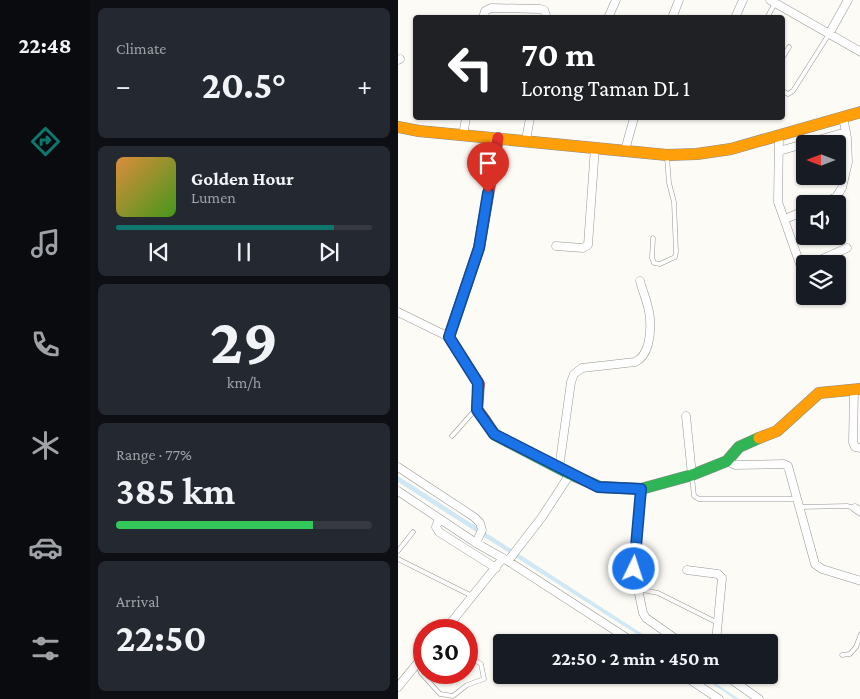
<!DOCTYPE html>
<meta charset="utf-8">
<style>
body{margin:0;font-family:"Crimson Pro",serif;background:#242831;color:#f1f3f6;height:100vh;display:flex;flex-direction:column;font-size:19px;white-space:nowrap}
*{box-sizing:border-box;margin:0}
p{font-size:16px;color:#9ea1a6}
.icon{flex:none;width:28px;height:28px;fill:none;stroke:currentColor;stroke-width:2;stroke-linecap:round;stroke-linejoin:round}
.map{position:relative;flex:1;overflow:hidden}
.details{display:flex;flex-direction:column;gap:8px;padding:8px;background:#0d0f14;width:308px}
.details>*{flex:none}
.banner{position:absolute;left:15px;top:15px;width:372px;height:105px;border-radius:5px;box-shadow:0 1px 4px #0004;background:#202124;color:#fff;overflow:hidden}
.needle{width:32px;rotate:270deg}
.fabs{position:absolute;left:398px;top:135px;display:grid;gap:10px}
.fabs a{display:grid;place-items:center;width:50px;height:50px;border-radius:5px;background:#171b24;box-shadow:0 1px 4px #0004;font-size:25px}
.speed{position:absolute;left:15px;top:619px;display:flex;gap:10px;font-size:25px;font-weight:700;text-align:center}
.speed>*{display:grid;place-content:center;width:65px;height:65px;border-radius:50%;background:#171b24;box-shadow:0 1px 4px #0004;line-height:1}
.speed .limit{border:8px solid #d22;background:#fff;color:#111}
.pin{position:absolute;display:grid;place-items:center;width:42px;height:42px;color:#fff;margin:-51px -21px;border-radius:50% 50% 50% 0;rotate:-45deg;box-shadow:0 0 5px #0007}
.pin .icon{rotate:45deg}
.me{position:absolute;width:55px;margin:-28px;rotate:4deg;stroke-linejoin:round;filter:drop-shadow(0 0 4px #0008)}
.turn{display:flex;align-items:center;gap:18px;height:105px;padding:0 25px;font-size:22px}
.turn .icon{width:65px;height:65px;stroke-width:2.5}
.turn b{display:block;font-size:35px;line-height:42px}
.big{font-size:38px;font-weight:700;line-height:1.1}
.details .card{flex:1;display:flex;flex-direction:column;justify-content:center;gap:8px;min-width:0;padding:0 18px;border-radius:8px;background:#242831}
.details .dial{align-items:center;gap:0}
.dial b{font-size:65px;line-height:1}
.song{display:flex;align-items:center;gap:15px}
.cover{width:60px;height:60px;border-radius:8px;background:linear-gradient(135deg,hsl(30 70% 55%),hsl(100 70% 35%))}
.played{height:5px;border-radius:2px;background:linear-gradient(90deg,#0f766e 85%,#363941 85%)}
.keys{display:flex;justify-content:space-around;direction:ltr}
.heat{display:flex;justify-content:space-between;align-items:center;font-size:28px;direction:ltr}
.charge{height:8px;border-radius:4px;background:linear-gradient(90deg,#34c759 77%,#363941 0)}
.trip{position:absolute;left:95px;top:634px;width:285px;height:50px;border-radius:5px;background:#171b24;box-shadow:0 1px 4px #0004;font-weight:700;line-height:50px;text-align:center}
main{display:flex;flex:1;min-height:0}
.dock{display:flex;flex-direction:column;width:90px;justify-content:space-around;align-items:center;background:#090b0e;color:#9ea1a6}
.dock .icon{width:35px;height:35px}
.dock .on{color:#0f766e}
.dock b{font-size:22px;color:#f1f3f6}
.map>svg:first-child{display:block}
.water{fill:#cfe8f3}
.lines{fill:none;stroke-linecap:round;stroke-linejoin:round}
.lane-casing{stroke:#969694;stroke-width:5}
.street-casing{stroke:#969694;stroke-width:9}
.fast-casing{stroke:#8d8c8a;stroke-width:12}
.slow-casing{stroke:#8d8c8a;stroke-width:12}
.jam-casing{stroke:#8d8c8a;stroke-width:12}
.lane{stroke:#fffefe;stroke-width:4}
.street{stroke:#fffefe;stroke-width:8}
.fast{stroke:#30b455;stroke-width:11}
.slow{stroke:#ff9f0a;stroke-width:11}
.jam{stroke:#e5322d;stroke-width:11}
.route-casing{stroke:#114b97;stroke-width:12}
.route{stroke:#1a73e8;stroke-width:9}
</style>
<main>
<nav class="dock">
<b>22:48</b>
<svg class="icon on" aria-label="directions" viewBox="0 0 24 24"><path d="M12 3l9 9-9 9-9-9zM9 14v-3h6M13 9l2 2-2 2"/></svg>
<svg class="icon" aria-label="music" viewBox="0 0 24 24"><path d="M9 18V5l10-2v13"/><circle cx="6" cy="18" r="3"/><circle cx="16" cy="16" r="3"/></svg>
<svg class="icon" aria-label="phone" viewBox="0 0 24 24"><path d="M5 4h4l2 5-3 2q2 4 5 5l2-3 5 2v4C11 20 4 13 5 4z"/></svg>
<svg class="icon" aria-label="climate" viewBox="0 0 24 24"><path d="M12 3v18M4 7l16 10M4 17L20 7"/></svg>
<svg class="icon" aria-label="car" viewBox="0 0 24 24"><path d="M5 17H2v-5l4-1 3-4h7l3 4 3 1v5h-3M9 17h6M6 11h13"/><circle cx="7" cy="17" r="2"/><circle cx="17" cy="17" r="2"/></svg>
<svg class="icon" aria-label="filters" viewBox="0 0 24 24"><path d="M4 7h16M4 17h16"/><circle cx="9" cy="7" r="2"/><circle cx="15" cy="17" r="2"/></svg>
</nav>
<section class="details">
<div class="card"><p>Climate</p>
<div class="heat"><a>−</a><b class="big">20.5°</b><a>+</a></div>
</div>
<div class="card">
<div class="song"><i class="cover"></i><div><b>Golden Hour</b><p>Lumen</p></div></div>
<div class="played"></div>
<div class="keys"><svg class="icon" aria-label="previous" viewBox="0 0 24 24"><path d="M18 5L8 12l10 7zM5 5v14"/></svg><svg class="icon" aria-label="pause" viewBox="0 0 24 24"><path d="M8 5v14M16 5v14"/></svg><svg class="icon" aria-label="next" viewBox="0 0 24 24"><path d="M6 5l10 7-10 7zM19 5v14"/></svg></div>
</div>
<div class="card dial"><b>29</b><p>km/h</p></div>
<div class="card"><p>Range · 77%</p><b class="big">385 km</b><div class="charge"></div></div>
<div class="card"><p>Arrival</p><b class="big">22:50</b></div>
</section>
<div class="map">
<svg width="463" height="699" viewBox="0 0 463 699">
<rect width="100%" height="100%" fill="#fcfbf6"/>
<path class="water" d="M0 476 257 642H252L221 623 0 482Z
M301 675H305L341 699H337Z"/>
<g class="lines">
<g class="lane-casing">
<path id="lane" d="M369 18 377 3
M385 57 391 47
M385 91 390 94 395 91 431 34
M255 238 254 258 256 263 262 264 277 257 278 252 276 202 271 183 269 157
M54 436 77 410
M294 477 296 496 301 499H398
M402 507 449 506 457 508
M0 551 15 532
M0 559 74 596
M240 589 260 593 320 623
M444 655 452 654 458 647 463 634
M20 665 23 673 42 694 55 696 69 685 86 679 83 664 69 655"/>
</g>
<g class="street-casing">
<path id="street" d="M372 0 463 52
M85 18 87 11 93 8 142 9 146 10 149 18
M210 18 218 0
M274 18 281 0
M337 18 345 0
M431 34 450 0
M0 60 2 59
M65 135 68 118
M381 136 380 202 402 264 406 266
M128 140 132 118
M227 150 236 118
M381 151 448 132
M424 204 438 197 444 188 450 162 449 138 445 117
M387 219 406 211
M158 246 185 248 190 245 197 147
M413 264 449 248
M0 312 51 337
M456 389 455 442 457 447 463 448
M288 416 294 475
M329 461 337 465 386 464 390 466 417 564 424 569 463 581
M0 467 76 517 82 523 84 530 78 543
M161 468 173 382 176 374 184 368 237 362C251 356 253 334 252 320 252 307 245 293 242 281
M243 489 236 570 245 613 248 618 282 642
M0 491 78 543 110 561 235 642
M457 508 463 512
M41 519 38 527 41 532 98 568
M110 561 144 517 172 474
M289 570 320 574 324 578 318 642
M47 630 105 558
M285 675 321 699
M327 675 361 699
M0 687 26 655"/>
</g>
<g class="fast-casing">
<path id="fast" d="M87 420 97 435 172 474 202 487 243 489 294 475 329 461 341 447 361 438"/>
</g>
<g class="slow-casing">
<path id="slow" d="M0 127 21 131 269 155 299 154 333 149 463 112
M361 438 379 431 421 393 463 389"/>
</g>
<g class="jam-casing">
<path id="jam" d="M87 420 79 409 81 384 51 337 81 248 100 138"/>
</g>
<use href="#lane" class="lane"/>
<use href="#street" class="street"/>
<use href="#fast" class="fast"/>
<use href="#slow" class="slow"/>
<use href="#jam" class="jam"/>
</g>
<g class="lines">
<g class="route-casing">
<path id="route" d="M90 193 81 248 51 337 80 383 79 410 96 434 200 487 243 489 236 569"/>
</g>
<use href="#route" class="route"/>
</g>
</svg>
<div class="fabs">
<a><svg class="needle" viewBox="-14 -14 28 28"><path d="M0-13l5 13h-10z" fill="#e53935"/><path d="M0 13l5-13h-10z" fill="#9ea1a6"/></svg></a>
<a><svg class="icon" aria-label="sound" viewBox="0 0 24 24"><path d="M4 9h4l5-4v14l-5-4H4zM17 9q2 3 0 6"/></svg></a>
<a><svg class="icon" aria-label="layers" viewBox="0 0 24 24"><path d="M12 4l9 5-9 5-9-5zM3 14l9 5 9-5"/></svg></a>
</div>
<div class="speed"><div class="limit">30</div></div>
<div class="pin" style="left:90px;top:193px;background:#d93025"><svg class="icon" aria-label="arrive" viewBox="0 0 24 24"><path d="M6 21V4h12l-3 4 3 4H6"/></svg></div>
<svg class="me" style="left:236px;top:569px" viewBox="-20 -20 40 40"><circle r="17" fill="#1a73e8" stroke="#fff" stroke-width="3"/><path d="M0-11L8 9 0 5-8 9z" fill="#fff"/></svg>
<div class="trip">22:50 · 2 min · 450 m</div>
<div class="banner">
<div class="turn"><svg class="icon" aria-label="left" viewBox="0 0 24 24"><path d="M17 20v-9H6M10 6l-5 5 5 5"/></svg><div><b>70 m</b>Lorong Taman DL 1</div></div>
</div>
</div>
</main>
